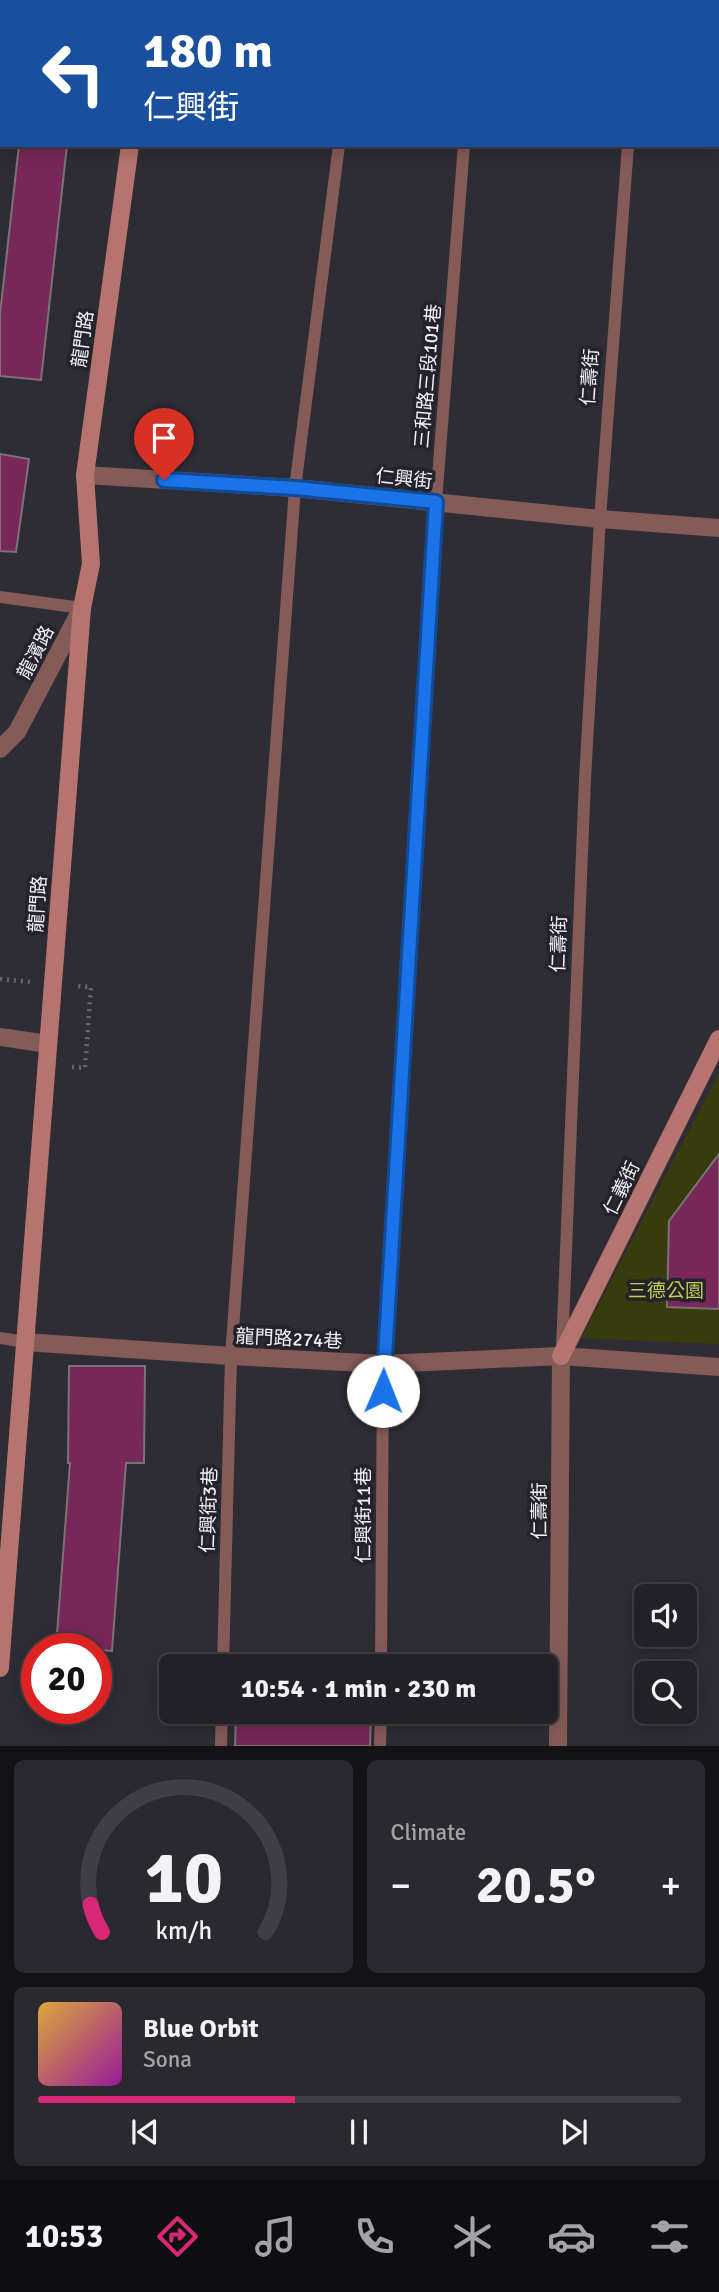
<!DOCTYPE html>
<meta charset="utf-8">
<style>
body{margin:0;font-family:Signika,"Noto Sans TC",sans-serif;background:#2a292f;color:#f1f3f6;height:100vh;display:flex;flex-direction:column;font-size:26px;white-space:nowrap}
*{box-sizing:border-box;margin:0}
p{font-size:23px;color:#a2a3a7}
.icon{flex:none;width:38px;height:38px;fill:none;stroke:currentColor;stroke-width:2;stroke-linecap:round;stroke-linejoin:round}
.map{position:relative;height:1746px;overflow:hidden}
.details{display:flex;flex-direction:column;gap:14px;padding:14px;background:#131215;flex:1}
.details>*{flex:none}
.top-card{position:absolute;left:0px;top:0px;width:719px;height:147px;box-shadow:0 4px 18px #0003,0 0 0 2px #3f3e44;background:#1a4fa0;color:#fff;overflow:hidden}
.buttons{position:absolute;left:634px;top:1584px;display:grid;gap:14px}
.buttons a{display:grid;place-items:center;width:63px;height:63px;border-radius:10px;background:#222127;box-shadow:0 4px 18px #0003,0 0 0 2px #3f3e44;font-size:35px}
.speed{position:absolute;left:21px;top:1633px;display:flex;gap:14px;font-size:35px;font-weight:700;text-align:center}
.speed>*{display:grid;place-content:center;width:91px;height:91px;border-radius:50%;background:#222127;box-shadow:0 4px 18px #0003,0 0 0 2px #3f3e44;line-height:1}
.speed .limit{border:10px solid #d22;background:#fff;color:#111}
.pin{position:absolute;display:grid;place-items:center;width:60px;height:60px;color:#fff;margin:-72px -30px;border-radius:50% 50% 50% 0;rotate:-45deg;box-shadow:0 0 7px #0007}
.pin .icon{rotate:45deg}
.me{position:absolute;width:77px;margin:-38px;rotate:1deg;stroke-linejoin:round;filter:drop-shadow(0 0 5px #0008)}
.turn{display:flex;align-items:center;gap:24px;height:147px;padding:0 28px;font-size:32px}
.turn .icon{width:91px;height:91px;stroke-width:2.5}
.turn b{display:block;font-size:49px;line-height:60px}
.big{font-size:52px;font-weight:700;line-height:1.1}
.details .tile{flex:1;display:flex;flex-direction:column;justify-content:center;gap:10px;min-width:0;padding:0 24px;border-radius:10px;background:#2a292f}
.details .dial{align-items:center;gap:0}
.dial svg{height:182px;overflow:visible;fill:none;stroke:#3f3e44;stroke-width:7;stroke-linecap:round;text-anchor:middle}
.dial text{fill:#f1f3f6;stroke:none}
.song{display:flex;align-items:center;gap:21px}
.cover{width:84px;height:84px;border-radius:10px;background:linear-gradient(135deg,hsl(40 70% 55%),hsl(300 70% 35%))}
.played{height:7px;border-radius:4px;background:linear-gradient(90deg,#db2777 40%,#3f3e44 40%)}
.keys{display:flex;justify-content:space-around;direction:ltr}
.heat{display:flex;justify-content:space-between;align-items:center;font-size:38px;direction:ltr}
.details .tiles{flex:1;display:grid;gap:14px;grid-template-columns:1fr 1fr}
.tile:last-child{grid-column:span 2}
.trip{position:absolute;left:159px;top:1654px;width:399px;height:70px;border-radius:10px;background:#222127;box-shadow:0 4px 18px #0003,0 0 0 2px #3f3e44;font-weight:700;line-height:70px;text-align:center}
.tab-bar{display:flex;height:112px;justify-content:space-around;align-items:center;background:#0e0d10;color:#a2a3a7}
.tab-bar .icon{width:49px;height:49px}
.tab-bar .current{color:#db2777}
.tab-bar b{font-size:32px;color:#f1f3f6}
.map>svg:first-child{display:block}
.green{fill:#383c0c}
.building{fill:#772758;stroke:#7c7177;stroke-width:2}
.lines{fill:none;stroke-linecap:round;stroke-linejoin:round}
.path{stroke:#6b6970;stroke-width:4.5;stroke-dasharray:2 5;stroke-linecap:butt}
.lane{stroke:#855b58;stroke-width:12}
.street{stroke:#855b58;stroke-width:18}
.secondary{stroke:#b6746f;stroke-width:18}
.route-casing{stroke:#114b97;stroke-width:18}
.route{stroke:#1a73e8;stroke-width:12}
.labels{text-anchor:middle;stroke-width:7;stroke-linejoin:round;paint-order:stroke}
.street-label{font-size:19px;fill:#f2f1f6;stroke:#24222a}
.park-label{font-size:19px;fill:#c3cf4b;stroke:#24222a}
</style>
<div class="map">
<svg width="719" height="1746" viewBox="0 0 719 1746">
<rect width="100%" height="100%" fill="#2e2c34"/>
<path class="green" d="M719 1073V1344L581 1338Z"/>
<path class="building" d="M19 145H67L41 380 0 376V314Z
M0 454 29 459 16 552 0 551Z
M719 1154V1309L667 1307 669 1221Z
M69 1366H145L144 1463H126L112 1651 56 1647 70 1463H68Z
M236 1712H371L370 1746H235Z"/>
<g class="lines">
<path class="path" d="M0 979 30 982
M72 1067 85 1068 91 987 77 986"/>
<path class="lane" d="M403 2V0
M476 2V0
M638 2V0
M0 597 82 608
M0 1338 25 1342
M562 1349 585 779 600 519 628 145
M223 1666 231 1356 295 488 339 145
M381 1666 383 1364 436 502 464 145
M221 1746 222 1712
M380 1746 381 1712"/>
<path class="street" d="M281 0 303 2
M718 34H719
M85 475 295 488 600 519 719 528
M0 749 17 732 82 608
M0 1037 48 1044
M25 1342 231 1356 383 1364 561 1356 719 1367
M558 1746 561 1356"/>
<path class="secondary" d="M149 2V0
M561 1356 719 1039
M0 1668 82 608 91 564 85 475 130 145"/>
</g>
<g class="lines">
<g class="route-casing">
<path id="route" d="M164 480 295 488 436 502 383 1391"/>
</g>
<use href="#route" class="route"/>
</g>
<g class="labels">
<g class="street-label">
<text transform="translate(82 339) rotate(-82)" y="7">龍門路</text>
<text transform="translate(427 376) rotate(-85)" y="7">三和路三段101巷</text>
<text transform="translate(589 377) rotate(-86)" y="7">仁壽街</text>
<text transform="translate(404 478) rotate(6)" y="7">仁興街</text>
<text transform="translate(35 652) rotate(-63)" y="7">龍濱路</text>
<text transform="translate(37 904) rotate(-86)" y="7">龍門路</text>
<text transform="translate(558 944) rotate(-88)" y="7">仁壽街</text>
<text transform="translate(621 1188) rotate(-64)" y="7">仁義街</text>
<text transform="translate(289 1338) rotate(3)" y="7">龍門路274巷</text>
<text transform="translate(208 1510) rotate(-88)" y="7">仁興街3巷</text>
<text transform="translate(539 1511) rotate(-90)" y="7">仁壽街</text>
<text transform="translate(363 1515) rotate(-90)" y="7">仁興街11巷</text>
</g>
<g class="park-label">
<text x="666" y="1297">三德公園</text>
</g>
</g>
</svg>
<div class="buttons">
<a><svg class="icon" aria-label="sound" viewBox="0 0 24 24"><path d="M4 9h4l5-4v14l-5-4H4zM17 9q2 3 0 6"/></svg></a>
<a><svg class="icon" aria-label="search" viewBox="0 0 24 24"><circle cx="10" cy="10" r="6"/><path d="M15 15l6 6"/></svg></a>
</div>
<div class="speed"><div class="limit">20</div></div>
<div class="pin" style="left:164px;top:480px;background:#d93025"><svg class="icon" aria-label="arrive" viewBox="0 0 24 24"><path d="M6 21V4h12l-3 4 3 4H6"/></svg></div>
<svg class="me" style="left:383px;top:1391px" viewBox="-20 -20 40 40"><circle r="19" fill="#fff"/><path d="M0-13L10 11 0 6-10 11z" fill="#1a73e8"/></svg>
<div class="trip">10:54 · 1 min · 230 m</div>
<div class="top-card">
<div class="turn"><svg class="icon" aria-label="left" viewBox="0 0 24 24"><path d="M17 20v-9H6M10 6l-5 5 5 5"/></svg><div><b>180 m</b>仁興街</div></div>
</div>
</div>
<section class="details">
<div class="tiles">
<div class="tile dial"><svg viewBox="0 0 100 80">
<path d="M14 69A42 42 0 1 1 86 69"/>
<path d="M14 69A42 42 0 0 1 9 57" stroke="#db2777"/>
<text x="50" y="56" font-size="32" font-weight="700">10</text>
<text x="50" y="72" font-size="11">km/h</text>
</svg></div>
<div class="tile"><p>Climate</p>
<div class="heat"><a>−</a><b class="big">20.5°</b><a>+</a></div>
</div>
<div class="tile">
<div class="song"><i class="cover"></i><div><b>Blue Orbit</b><p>Sona</p></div></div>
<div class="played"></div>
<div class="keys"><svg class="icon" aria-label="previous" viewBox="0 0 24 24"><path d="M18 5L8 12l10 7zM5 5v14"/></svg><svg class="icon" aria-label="pause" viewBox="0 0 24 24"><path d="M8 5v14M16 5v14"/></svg><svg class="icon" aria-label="next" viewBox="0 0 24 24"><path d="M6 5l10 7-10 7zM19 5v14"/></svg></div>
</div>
</div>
</section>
<nav class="tab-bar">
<b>10:53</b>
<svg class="icon current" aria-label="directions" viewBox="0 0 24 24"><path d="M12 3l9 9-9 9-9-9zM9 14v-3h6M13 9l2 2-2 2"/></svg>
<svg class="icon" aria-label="music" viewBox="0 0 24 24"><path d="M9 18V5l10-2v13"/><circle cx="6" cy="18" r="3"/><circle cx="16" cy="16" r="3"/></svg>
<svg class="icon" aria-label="phone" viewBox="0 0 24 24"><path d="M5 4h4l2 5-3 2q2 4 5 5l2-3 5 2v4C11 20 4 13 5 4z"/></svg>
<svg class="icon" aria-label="climate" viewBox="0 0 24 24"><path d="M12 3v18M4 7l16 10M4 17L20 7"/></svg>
<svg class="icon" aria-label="car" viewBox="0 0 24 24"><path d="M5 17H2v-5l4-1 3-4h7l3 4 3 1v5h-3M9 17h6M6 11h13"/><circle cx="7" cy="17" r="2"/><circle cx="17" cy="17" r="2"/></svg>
<svg class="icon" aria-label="filters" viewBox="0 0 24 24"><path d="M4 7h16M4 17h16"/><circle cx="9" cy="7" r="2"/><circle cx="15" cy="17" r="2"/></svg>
</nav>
